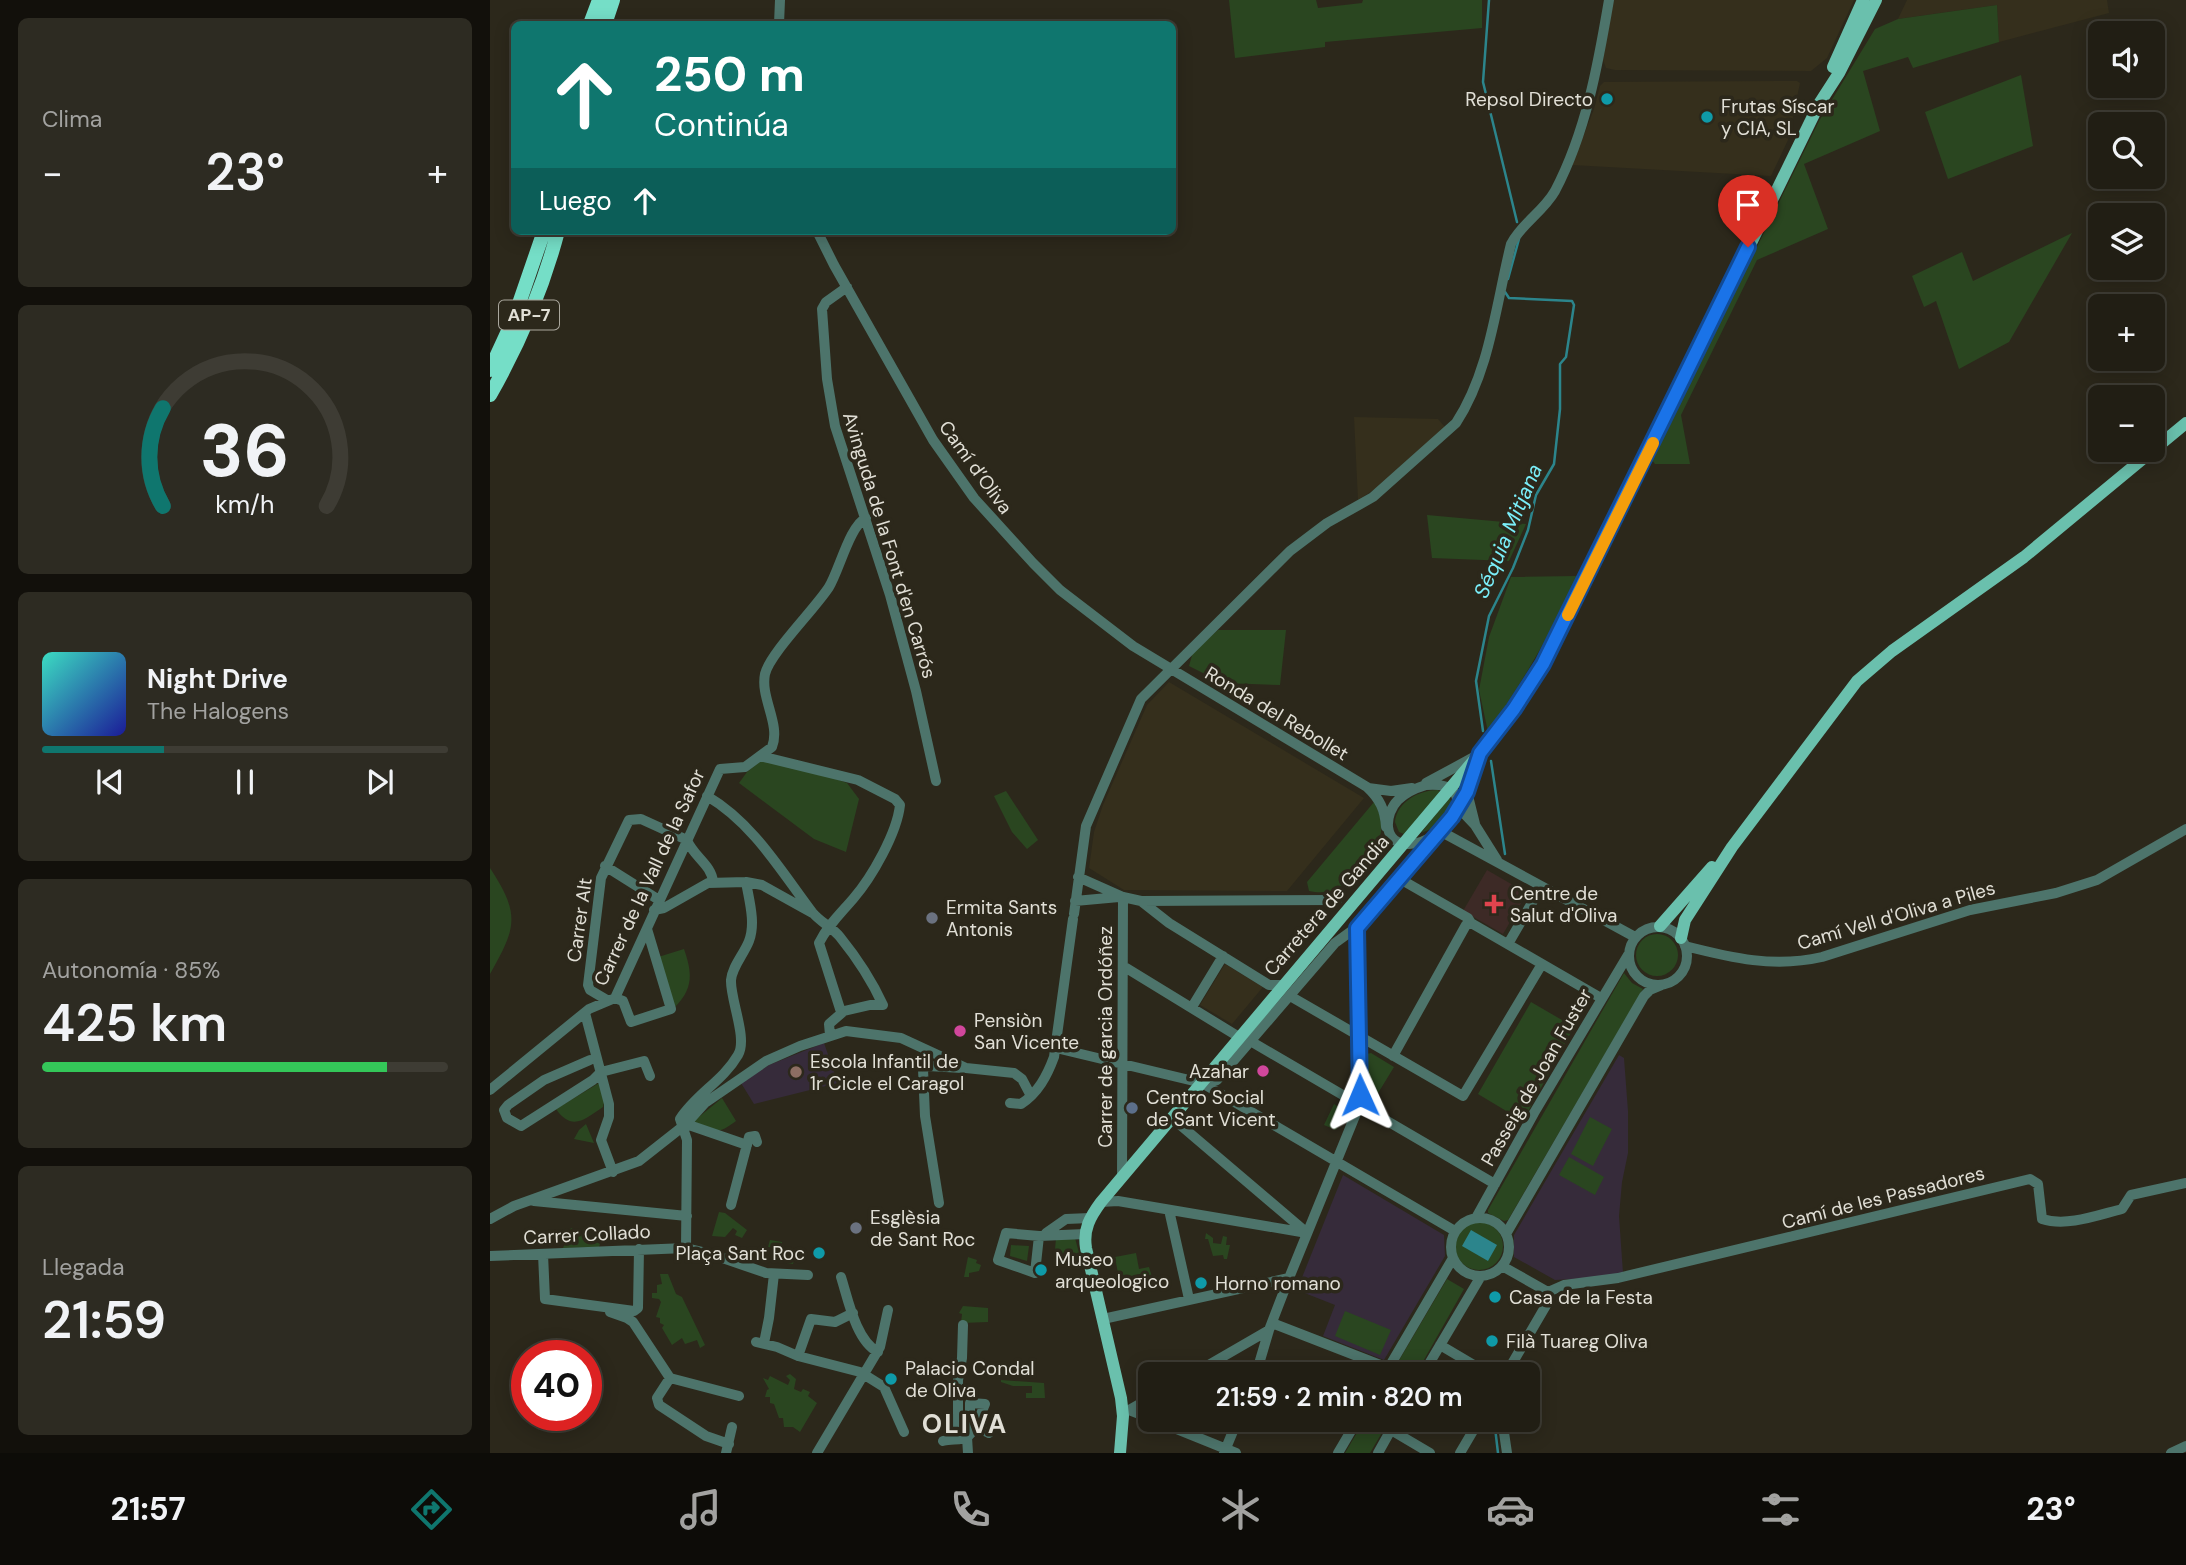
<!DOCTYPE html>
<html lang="es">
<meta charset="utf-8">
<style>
body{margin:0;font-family:"DM Sans",sans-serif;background:#2d2b22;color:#f1f3f6;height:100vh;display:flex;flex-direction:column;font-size:26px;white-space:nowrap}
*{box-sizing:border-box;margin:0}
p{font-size:23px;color:#a2a2a0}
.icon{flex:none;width:38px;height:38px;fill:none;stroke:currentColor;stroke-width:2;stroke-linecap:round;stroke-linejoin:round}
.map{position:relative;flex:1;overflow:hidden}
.details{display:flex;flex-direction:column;gap:18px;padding:18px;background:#12100b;width:490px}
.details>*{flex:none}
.top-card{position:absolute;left:21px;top:21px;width:665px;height:214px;border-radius:10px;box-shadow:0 4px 18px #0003,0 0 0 2px #3e3c34;background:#0f766e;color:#fff;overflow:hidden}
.fabs{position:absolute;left:1598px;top:21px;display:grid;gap:14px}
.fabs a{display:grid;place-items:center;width:77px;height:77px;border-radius:10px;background:#211e14;box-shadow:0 4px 18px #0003,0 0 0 2px #3e3c34;font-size:35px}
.speed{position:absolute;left:21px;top:1340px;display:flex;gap:14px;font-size:35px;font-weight:700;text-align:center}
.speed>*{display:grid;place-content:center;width:91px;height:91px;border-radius:50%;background:#211e14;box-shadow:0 4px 18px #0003,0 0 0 2px #3e3c34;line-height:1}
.speed .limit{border:10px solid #d22;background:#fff;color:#111}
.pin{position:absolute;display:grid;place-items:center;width:60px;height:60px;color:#fff;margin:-72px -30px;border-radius:50% 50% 50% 0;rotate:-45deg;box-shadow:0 0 7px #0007}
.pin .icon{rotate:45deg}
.me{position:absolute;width:77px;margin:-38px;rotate:359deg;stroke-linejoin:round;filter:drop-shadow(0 0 5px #0008)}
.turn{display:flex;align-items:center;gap:24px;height:147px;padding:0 28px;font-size:32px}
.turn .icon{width:91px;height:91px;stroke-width:2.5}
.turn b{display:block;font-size:49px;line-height:60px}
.then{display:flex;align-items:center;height:66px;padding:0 28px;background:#0003;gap:14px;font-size:26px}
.big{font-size:52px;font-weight:600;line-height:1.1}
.details .card{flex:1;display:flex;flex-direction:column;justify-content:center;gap:10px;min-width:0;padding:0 24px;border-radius:10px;background:#2d2b22}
.details .dial{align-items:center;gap:0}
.dial svg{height:182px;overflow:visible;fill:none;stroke:#3e3c34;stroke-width:7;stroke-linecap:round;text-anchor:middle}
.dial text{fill:#f1f3f6;stroke:none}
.song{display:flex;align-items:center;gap:21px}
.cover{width:84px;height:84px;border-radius:10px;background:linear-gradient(135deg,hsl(170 70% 55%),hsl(240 70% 35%))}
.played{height:7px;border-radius:4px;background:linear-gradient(90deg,#0f766e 30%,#3e3c34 30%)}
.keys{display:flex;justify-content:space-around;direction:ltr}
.heat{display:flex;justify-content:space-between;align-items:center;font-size:38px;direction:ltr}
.charge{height:10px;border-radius:5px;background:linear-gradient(90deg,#34c759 85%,#3e3c34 0)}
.trip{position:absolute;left:648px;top:1362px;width:402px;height:70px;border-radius:10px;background:#211e14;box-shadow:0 4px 18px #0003,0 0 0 2px #3e3c34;font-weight:600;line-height:70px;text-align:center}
.menu{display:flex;height:112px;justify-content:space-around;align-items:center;background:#0d0c08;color:#a2a2a0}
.menu .icon{width:49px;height:49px}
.menu .active{color:#0f766e}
.menu b{font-size:32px;color:#f1f3f6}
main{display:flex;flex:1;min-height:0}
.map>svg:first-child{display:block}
.built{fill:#352f1c}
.education{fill:#362b3a}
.medical{fill:#3d2a26}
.green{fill:#2a4620}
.water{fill:#2c858c}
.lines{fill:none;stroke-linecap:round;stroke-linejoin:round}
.stream{stroke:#2c858c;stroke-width:2.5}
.minor{stroke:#4d746b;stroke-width:10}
.major{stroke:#6ac0ad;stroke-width:12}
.highway{stroke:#75dec7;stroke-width:14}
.route-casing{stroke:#114b97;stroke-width:18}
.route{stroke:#1a73e8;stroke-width:12}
.slow{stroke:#f59e0b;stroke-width:12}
.culture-dot{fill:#0f9aa8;stroke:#2c281b;stroke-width:2.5}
.health-dot{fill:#e0444e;stroke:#2c281b;stroke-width:2.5}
.worship-dot{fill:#6b7280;stroke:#2c281b;stroke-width:2.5}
.hotel-dot{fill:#d1479c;stroke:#2c281b;stroke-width:2.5}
.education-dot{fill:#8d6e63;stroke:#2c281b;stroke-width:2.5}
.service-dot{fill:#5c6f8a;stroke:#2c281b;stroke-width:2.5}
.labels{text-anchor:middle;stroke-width:7;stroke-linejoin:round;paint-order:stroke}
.shield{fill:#2c281b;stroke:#aba89e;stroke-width:2}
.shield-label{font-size:18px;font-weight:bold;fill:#e1dfd6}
.poi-label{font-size:19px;fill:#e1dfd6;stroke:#2c281b;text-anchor:start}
.street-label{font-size:19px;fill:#e1dfd6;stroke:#2c281b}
.water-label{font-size:21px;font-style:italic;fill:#7aeef9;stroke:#2c281b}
.district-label{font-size:26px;font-weight:bold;letter-spacing:2px;fill:#e1dfd6;stroke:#2c281b}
</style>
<main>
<section class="details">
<div class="card"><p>Clima</p>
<div class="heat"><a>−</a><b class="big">23°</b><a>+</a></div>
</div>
<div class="card dial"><svg viewBox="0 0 100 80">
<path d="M14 69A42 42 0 1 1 86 69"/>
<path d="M14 69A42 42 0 0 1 14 26" stroke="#0f766e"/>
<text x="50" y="56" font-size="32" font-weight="700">36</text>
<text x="50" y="72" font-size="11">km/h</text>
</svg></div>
<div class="card">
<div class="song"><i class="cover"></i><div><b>Night Drive</b><p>The Halogens</p></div></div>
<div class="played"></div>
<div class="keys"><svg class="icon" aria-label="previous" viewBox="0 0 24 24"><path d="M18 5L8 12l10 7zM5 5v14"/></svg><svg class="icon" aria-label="pause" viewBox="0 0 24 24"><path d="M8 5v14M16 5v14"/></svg><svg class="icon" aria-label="next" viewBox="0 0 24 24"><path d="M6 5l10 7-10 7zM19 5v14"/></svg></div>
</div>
<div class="card"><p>Autonomía · 85%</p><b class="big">425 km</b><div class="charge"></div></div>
<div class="card"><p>Llegada</p><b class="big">21:59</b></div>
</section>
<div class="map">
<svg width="1696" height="1453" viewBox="0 0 1696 1453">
<rect width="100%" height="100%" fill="#2c281b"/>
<path class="built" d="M1123 0H1364L1337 58 1321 71 1125 70 1116 68 1113 60Z
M1417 0H1617L1619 13 1509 42 1507 5 1408 19Z
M1307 81 1310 83 1298 140 1281 176 1082 165 1104 109 1110 86 1114 82Z
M864 417 948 419 955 427 885 489 868 500Z
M679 682 874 798 797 891 634 890 599 868 604 832 613 805 657 705Z
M735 964 773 987 742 1024 710 1005Z"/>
<path class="education" d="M334 1043 348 1083 264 1104 251 1083 279 1065Z
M1129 1055 1134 1058 1138 1111V1153L1132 1182 1129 1216 1133 1273 1099 1278 1065 1280 1024 1257V1235Z
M853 1175 954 1235 955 1256 894 1360 833 1336 845 1305 807 1290Z"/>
<path class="medical" d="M997 870 1037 893 1013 934 973 911Z"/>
<path class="green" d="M739 0H826L828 8 872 3 873 0H992V28L835 42V47L745 58Z
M1507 5 1509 42 1423 68 1418 57 1373 71 1390 131 1314 164 1338 229 1267 260 1191 415 1200 464H1165L1162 460 1329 121 1385 29 1408 19Z
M1531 75 1543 146 1458 179 1435 112Z
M1582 233 1519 342 1469 369 1446 301 1434 307 1422 276 1472 252 1483 281Z
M937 515 1036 524 1019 561 942 558Z
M1089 576C1062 630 1033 682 998 732L989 690 999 637 1021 577Z
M728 630H796L790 685 733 683 699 666 703 652Z
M273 759 332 774 357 783 369 799 356 852 324 839 249 783 257 772Z
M948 790 950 792 914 834 909 832 905 822C907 802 929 790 948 790Z
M516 791 548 840 537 849 522 832 504 796Z
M959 798 962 802V812L948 826 931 833Z
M884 802C899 828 889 847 872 868 857 885 843 896 819 891L817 882Z
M0 868C31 915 26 928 0 974Z
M1146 955a21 21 0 1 1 42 0a21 21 0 1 1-42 0Z
M194 949C202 972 204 988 185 1007L165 958Z
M1134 973 1142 983 1153 989 1018 1220 1014 1221 998 1213V1210Z
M1041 1002 1084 1027 1033 1121 988 1094Z
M881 1053 904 1067 882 1103 878 1093 877 1054Z
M109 1083 114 1102 113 1107C95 1119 82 1132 66 1109Z
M232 1098 246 1121C228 1135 222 1133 204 1121Z
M844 1104 853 1110 846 1130 834 1125Z
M1100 1117 1122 1129 1103 1166 1081 1154Z
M96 1124 104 1143 84 1139 89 1130Z
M1079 1157 1114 1177 1105 1195 1069 1175Z
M229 1212 235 1213 257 1230 252 1238 245 1235 247 1231 243 1228 235 1237 222 1236Z
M965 1246a24 24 0 1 1 48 0a24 24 0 1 1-48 0Z
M81 1228 110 1244 109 1247 73 1248Z
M716 1233 723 1238V1243L731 1244 733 1236 737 1237 736 1245H740L737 1259H734L733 1255 723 1256 718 1239H715Z
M566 1238H585L589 1253 564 1261Z
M280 1240 292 1242V1246H288L290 1258H296L297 1248 302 1249V1253H305L303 1264 290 1262V1258L283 1257 284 1248 278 1247Z
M521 1245 539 1246 537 1261 520 1256Z
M646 1253 649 1269 659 1267 662 1277 652 1280 650 1274 629 1279 625 1257Z
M478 1257 487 1260 486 1263 491 1265 489 1271 479 1273V1277H474Z
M170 1274H178L186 1294 192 1297 215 1345 210 1348 207 1340 195 1344 192 1338 182 1345 172 1328 174 1325 170 1323V1318L166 1317 171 1302 169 1299 162 1298V1293H167V1285L172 1284Z
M957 1279 974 1289 926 1374H901Z
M473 1306 498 1308V1322L471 1323 472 1314 469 1313Z
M855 1311 901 1330 890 1355 845 1336Z
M300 1374 306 1379 304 1389 311 1392 313 1389 320 1392 318 1396 327 1403 310 1432 303 1427H294L293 1418H289L284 1404 280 1403V1397H275L277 1390 279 1389 273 1378 278 1380 280 1376 298 1385 300 1380 296 1376Z
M511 1380 554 1383 555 1398H536V1393H542V1386H523L511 1382Z
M875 1419H900L880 1453H855Z"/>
<path class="water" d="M981 1230 1007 1245 998 1261 972 1246Z"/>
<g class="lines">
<path class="stream" d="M999 0 993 82 1027 222
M1018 279 1029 239
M993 731 986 681 999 616 1023 568 1038 530 1046 495 1064 464 1070 409V364L1076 357 1084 305 1082 301 1019 298 1015 292
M1001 761 1015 854
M1004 1419 1008 1453"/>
<path class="minor" d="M289 24 290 0
M327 231 344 265 443 440 484 498 543 563 570 590 643 646 877 787C890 799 895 810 896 827
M357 287 336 302 332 309 337 379 345 426 400 595 426 691 446 781
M270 756 368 780 405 799 410 805C407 833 382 877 363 899 351 913 338 925 329 943L351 1012
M987 760 977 792 968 807 985 825 1007 860
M936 783 984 757
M936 785C996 780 957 843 919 844 892 845 894 814 908 800 916 792 926 788 936 785Z
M878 788 901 791 922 788
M977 792 985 824
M217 796C263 823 291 871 322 912 330 922 342 927 350 937 367 958 382 981 393 1005
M115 866 169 900
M588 877 633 897 651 901 847 900
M917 883 978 918 981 923 1111 998
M585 901 629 897
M651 901 679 923 779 985H793
M164 910 174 908 218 883 256 882 272 885 324 914
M584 914 596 826 651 699 800 551 837 523 883 497 966 423C1000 371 1006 304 1021 244 1032 223 1053 212 1065 191 1096 132 1108 65 1119 0
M1139 956a29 29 0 1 1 58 0a29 29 0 1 1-58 0Z
M1018 944 1051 887
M1195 946C1242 958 1284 968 1332 957L1480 910 1566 893 1607 880 1696 829
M633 966 749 1037
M800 996 973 1096 1052 964
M125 998 133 1001 141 1022 181 1009 157 929
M117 1000 100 990 98 985 111 878 139 820 151 819 197 840C203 856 222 865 223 882
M702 1007 733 956
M95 1013 119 1104V1117L111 1140 123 1172
M340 1035 339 1024 354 1011 380 1005H393
M762 1042 1005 1184
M566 1048 712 1083 965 1231
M903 1056 976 925 981 923
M100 1060 54 1080 18 1105 14 1110 17 1118 31 1126 103 1080 111 1072 154 1061 160 1076
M712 1083H719L727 1080 845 943 867 927 950 831 1145 937
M0 1090 99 1009 125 998 230 769 255 767 282 747C291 724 270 698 275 674 280 653 325 609 339 587 349 571 360 525 376 518
M520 1103 531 1104C548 1093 557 1076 564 1057L583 919
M682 1118 816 1232
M196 1124 257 1145
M632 1177 633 897
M44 1201 197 1216
M611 1202 628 1201 817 1233
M449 1203 435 1116 433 1069 438 1066 472 1068
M241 1205 259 1137 265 1136 267 1142
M679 1210 699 1299
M986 1218 1044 1113 1138 955
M961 1247a29 29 0 1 1 58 0a29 29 0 1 1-58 0Z
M0 1219 24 1206 149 1161 196 1124 215 1103 276 1061 310 1046 356 1031 411 1038 476 1068 524 1073 532 1079 541 1096
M556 1233 576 1219 600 1218
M1016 1234 1154 996 1160 990 1172 985
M549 1236 545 1273 508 1260 516 1233 549 1236 595 1234
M196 1248 197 1140 190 1119C206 1094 233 1081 248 1055 258 1039 240 999 241 980 242 967 254 954 259 941 266 923 259 900 256 882
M53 1254 55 1299 144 1311 148 1308 149 1249
M0 1256 196 1248 221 1254 276 1273 318 1275
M1012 1266 1058 1292
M351 1277C358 1299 366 1341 388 1352
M1058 1292 1074 1285 1128 1278 1540 1179 1548 1184 1552 1219C1577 1227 1608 1215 1632 1209L1641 1195 1696 1183
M120 1312 137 1318 143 1322 180 1378 249 1396
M613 1319 799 1278
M782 1323 898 1368
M266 1342 287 1347 308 1356 370 1372 394 1387 414 1432
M274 1343 279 1318 284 1274
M950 1345 999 1374
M308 1356 321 1319 345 1322 363 1313
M703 1374 779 1330
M766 1374 779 1330 799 1278 869 1106 867 927
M895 1374 963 1258
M933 1374 991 1276
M1016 1374 1058 1302V1292
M180 1378 167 1398 169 1405 216 1436 239 1444
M639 1410 660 1398
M633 1411 639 1410 660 1418
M662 1419 746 1453
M1012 1419 1017 1453
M901 1430 940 1453
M477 1437 478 1453
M458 1439 468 1429V1380L472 1358 473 1325
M453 1441C460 1438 471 1441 477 1437 486 1431 491 1413 495 1404L480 1403V1423L499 1433
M236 1453 242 1427
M327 1453 390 1347 398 1310
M734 1453 748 1419
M848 1453 868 1419
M888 1453 907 1419
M970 1453 990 1419
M1681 1453 1696 1446"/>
<path class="major" d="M1343 67 1373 0
M1170 926 1222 867
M1191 938 1195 920 1242 847 1367 681 1402 651 1534 557 1696 423
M630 1453 633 1416 631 1398 596 1248C593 1229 600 1217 611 1202L990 753 1033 696 1063 645 1100 572 1329 104 1349 73 1386 0"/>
<path class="highway" d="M100 24 109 0
M115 24 123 0
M0 370 24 318 54 231
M0 395C29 344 53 288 68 231"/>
</g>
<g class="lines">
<g class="route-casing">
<path id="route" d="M870 1095 867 928 962 817 977 792 990 753 1024 709 1053 664 1258 247"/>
</g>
<use href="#route" class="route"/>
<path class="slow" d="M1078 615 1163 443"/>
</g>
<g class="culture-dot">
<circle cx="1117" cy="99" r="7"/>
<circle cx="1217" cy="117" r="7"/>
<circle cx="329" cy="1253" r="7"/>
<circle cx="551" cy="1270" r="7"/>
<circle cx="711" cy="1283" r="7"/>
<circle cx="1005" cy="1297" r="7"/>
<circle cx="1002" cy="1341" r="7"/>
<circle cx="401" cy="1379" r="7"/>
</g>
<path class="health-dot" d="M1000.5 893.5h7v7h7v7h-7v7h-7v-7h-7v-7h7z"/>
<g class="worship-dot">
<circle cx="442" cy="918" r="7"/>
<circle cx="366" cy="1228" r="7"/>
</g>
<g class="hotel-dot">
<circle cx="470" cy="1031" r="7"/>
<circle cx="773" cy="1071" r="7"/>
</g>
<circle class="education-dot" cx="306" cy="1072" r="7"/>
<circle class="service-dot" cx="642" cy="1108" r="7"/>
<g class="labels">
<rect class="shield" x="9" y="300.5" width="60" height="29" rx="5"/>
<g class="shield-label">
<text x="39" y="321">AP-7</text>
</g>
<g class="poi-label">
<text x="1103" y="106" text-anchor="end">Repsol Directo</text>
<text x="1231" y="113">Frutas Síscar<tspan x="1231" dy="22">y CIA, SL</tspan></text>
<text x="1020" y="900">Centre de<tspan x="1020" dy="22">Salut d'Oliva</tspan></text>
<text x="456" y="914">Ermita Sants<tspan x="456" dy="22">Antonis</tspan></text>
<text x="484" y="1027">Pensiòn<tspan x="484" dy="22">San Vicente</tspan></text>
<text x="320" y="1068">Escola Infantil de<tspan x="320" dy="22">1r Cicle el Caragol</tspan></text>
<text x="759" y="1078" text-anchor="end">Azahar</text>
<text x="656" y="1104">Centro Social<tspan x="656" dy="22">de Sant Vicent</tspan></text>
<text x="380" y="1224">Esglèsia<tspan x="380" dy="22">de Sant Roc</tspan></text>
<text x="315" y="1260" text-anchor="end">Plaça Sant Roc</text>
<text x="565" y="1266">Museo<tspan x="565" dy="22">arqueologico</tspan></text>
<text x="725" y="1290">Horno romano</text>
<text x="1019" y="1304">Casa de la Festa</text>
<text x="1016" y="1348">Filà Tuareg Oliva</text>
<text x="415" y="1375">Palacio Condal<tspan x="415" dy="22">de Oliva</tspan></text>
</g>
<g class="street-label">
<text transform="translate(486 467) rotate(54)" y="7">Camí d’Oliva</text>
<text transform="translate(400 545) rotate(73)" y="7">Avinguda de la Font d'en Carrós</text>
<text transform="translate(787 713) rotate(31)" y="7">Ronda del Rebollet</text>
<text transform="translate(159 877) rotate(-65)" y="7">Carrer de la Vall de la Safor</text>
<text transform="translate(836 905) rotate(-49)" y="7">Carretera de Gandia</text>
<text transform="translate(1406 915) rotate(-16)" y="7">Camí Vell d'Oliva a Piles</text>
<text transform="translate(89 920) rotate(-82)" y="7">Carrer Alt</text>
<text transform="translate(615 1037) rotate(-90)" y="7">Carrer de garcia Ordóñez</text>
<text transform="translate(1046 1077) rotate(-60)" y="7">Passeig de Joan Fuster</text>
<text transform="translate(1393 1197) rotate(-14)" y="7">Camí de les Passadores</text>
<text transform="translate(97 1234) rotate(-3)" y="7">Carrer Collado</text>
</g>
<g class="water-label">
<text transform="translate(1018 531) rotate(-67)" y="7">Séquia Mitjana</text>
</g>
<g class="district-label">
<text x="475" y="1433">OLIVA</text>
</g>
</g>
</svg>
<div class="fabs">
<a><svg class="icon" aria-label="sound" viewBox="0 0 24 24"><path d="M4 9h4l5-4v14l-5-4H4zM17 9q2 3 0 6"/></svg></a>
<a><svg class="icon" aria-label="search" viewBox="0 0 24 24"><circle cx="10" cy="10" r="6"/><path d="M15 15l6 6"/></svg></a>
<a><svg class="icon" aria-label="layers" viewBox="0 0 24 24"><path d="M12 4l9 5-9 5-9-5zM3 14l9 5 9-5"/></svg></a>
<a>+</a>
<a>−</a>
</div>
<div class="speed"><div class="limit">40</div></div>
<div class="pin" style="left:1258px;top:247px;background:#d93025"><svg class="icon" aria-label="arrive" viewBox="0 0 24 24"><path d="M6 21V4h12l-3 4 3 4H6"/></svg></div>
<svg class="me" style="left:870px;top:1095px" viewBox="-20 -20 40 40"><path d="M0-17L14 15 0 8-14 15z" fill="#1a73e8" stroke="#fff" stroke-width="4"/></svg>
<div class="trip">21:59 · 2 min · 820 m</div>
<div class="top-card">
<div class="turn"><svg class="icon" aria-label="ahead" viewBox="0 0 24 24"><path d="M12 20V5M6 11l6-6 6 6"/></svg><div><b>250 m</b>Continúa</div></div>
<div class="then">Luego<svg class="icon" aria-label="ahead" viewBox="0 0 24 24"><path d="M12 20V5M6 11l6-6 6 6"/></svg></div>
</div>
</div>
</main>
<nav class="menu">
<b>21:57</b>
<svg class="icon active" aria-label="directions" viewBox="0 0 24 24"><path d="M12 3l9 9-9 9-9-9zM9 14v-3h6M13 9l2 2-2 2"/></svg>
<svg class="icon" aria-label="music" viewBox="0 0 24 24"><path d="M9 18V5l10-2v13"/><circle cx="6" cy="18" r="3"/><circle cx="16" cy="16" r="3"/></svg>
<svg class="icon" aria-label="phone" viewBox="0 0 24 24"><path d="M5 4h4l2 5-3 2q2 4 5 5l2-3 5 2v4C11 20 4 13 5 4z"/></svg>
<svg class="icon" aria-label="climate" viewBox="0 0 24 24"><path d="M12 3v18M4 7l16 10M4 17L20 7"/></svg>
<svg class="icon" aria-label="car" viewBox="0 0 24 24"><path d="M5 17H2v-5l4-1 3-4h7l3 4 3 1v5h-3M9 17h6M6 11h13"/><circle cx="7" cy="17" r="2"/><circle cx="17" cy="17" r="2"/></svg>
<svg class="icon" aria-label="filters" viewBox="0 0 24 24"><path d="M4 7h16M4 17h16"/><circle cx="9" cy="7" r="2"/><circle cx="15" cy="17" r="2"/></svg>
<b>23°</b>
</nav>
